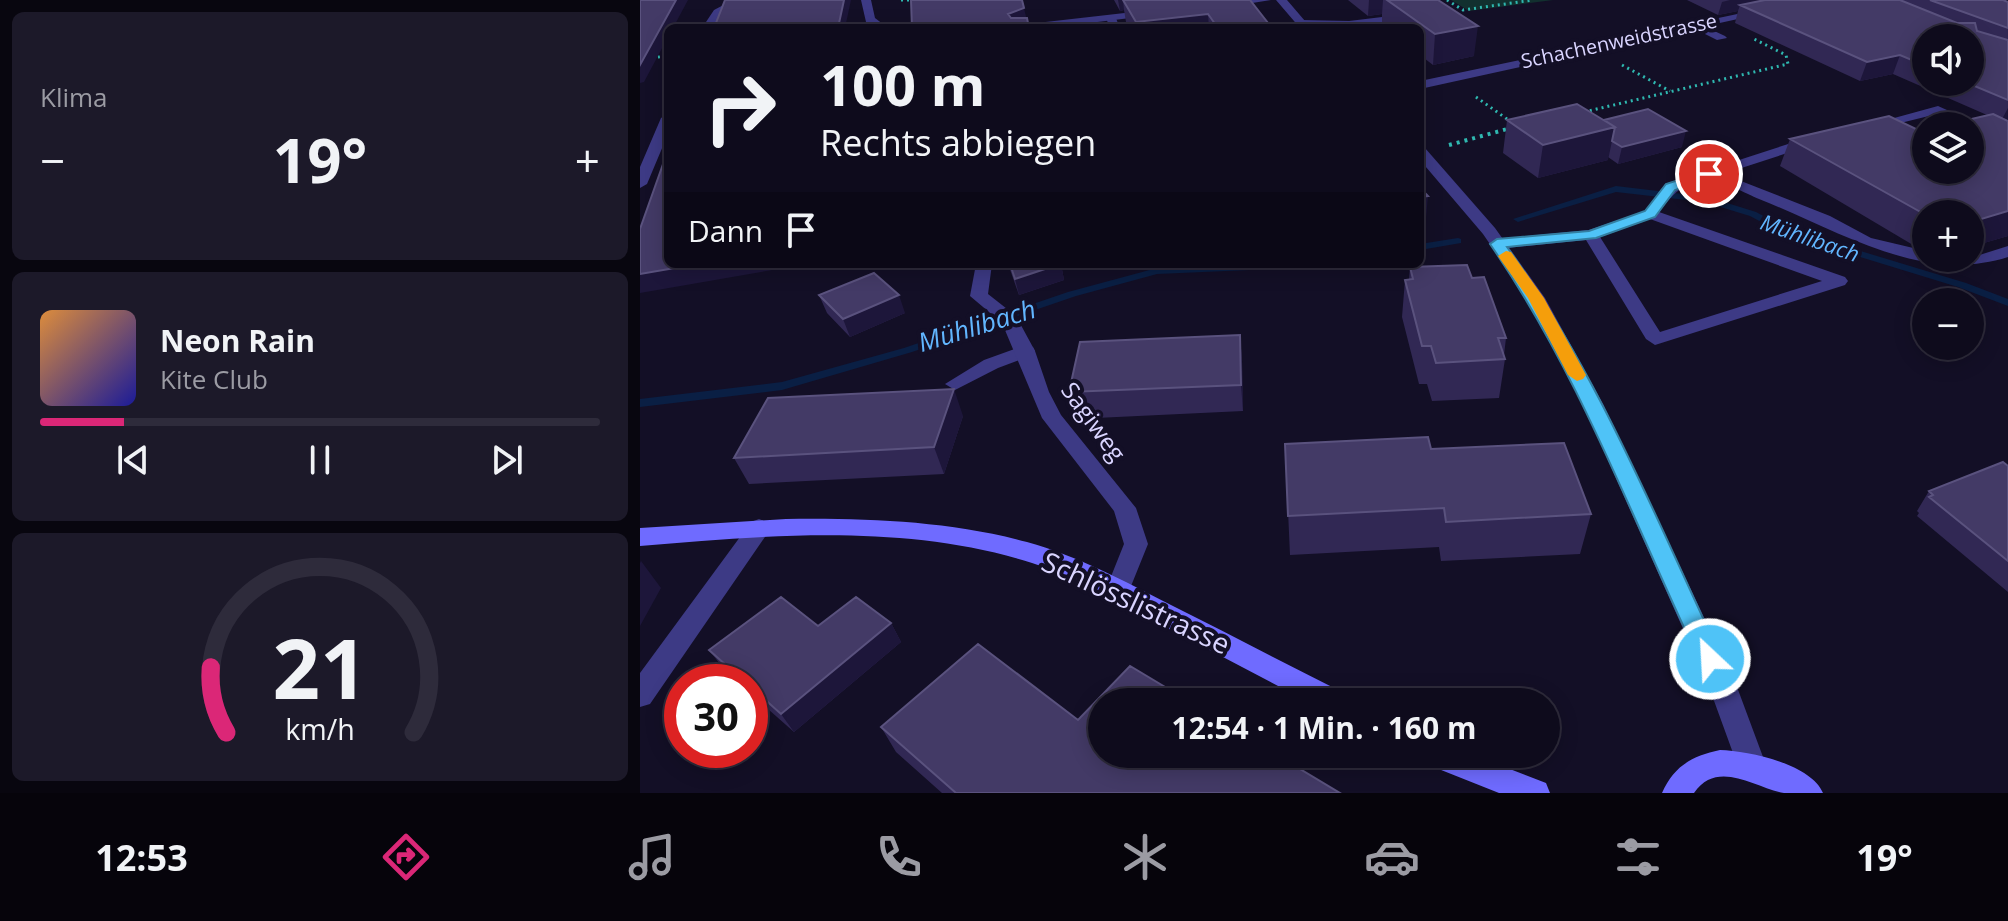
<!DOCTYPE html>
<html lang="de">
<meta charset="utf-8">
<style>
body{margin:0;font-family:"Open Sans",sans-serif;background:#1c1929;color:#f1f3f6;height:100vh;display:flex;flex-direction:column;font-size:30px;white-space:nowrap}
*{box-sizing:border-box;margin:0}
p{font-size:26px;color:#9b9ba3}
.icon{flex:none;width:44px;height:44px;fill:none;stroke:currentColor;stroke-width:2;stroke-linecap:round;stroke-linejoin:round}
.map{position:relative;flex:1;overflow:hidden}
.drawer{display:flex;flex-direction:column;gap:12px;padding:12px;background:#08060f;width:640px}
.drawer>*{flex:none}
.banner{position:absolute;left:24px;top:24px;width:760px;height:244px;border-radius:12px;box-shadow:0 4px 20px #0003,0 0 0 2px #2e2b3b;background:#0e0b1c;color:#f1f3f6;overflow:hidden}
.fabs{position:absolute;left:1272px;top:24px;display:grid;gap:16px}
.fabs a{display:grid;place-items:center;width:72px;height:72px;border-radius:50%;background:#0e0b1c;box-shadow:0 4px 20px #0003,0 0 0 2px #2e2b3b;font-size:40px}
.speed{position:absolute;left:24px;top:664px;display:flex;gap:16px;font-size:40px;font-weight:700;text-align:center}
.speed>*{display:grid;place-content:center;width:104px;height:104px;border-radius:50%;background:#0e0b1c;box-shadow:0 4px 20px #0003,0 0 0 2px #2e2b3b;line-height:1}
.speed .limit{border:12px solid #d22;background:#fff;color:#111}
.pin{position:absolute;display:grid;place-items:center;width:68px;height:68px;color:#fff;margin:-34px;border:4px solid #fff;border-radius:50%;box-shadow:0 2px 8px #0007}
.me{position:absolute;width:88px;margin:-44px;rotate:335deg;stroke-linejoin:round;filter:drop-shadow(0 0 6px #0008)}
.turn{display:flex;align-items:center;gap:28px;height:168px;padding:0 24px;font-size:36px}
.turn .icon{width:104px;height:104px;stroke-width:2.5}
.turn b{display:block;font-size:56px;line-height:68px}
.then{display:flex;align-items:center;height:76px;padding:0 24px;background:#0003;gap:16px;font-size:30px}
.big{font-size:60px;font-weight:700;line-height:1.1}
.drawer .card{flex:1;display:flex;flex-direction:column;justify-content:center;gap:12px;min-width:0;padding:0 28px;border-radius:12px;background:#1c1929}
.drawer .dial{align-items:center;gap:0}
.dial svg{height:208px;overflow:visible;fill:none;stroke:#2e2b3b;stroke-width:7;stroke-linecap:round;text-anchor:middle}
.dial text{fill:#f1f3f6;stroke:none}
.song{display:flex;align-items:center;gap:24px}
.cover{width:96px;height:96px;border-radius:12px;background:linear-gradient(135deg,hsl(30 70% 55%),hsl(240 70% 35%))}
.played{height:8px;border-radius:4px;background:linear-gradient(90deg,#db2777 15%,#2e2b3b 15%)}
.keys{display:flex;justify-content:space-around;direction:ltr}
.heat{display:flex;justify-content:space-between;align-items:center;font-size:44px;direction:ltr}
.trip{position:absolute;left:448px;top:688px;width:472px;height:80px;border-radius:40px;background:#0e0b1c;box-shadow:0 4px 20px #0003,0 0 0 2px #2e2b3b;font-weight:700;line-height:80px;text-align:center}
.menu{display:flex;height:128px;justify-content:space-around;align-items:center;background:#06040b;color:#9b9ba3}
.menu .icon{width:56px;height:56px}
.menu .current{color:#db2777}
.menu b{font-size:36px;color:#f1f3f6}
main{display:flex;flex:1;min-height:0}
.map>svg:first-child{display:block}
.green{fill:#12302f}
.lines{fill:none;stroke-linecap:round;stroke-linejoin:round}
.stream{fill:#0a1f44;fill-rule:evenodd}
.path-far1{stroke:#2fb8b0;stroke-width:3;stroke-dasharray:2 4;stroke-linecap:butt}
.path{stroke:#2fb8b0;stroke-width:4;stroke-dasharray:3 5;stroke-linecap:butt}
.service{fill:#3d3a85;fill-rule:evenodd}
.minor{fill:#3d3a85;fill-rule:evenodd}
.secondary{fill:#6f6bff;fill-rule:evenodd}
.wall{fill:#312854;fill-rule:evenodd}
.shaded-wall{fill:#1d163a}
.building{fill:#433a66;stroke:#5a527e;stroke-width:2}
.route{fill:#4fc3f7;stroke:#337fa1;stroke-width:2}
.slow{fill:#f59e0b}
.labels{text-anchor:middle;stroke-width:8;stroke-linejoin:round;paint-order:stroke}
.far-street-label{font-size:20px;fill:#d9d4ff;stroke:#130f26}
.far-water-label{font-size:22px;font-style:italic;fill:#62b6ff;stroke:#130f26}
.street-label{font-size:24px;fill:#d9d4ff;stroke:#130f26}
.water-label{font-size:26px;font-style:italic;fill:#62b6ff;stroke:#130f26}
.near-street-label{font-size:28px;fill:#d9d4ff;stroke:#130f26}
</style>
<main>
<section class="drawer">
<div class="card"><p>Klima</p>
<div class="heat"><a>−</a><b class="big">19°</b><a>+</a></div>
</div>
<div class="card">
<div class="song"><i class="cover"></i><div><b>Neon Rain</b><p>Kite Club</p></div></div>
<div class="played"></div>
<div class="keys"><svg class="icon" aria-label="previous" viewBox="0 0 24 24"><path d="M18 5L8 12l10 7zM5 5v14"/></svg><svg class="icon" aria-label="pause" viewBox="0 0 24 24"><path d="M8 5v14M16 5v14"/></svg><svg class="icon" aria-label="next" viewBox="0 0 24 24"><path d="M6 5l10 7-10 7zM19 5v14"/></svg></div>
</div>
<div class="card dial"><svg viewBox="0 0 100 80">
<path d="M14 69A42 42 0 1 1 86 69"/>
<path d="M14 69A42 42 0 0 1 8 44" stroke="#db2777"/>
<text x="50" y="56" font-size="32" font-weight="700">21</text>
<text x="50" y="72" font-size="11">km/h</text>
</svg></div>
</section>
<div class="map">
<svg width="1368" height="793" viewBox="0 0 1368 793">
<rect width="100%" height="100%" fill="#130f26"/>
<path class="green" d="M811 0H913L829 11Z"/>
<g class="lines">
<path class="stream" d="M976 186 1068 197 1116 212 1148 229 1326 283 1368 299V306L1318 287 1142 233 1110 216 1064 202 976 192 881 221 878 222 873 219Z
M818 238 821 239V243L780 250V244Z
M607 264H681L676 267 517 274 436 296 272 352 142 390 0 407V399L142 382 264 348 428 292 517 268Z"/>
<path class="path-far1" d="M261 0H285
M807 0 823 10 893 0
M0 59 28 56
M982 65 1030 91
M836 97 874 124
M944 112 1148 64 1146 55 1112 38"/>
<path class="path" d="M809 145 871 128"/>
<path class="service" d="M767 14 772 17 771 19 709 27 662 26 657 23 662 20 709 21Z
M471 15 475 16 480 28H470L466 18Z
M1055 22 1085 36 1087 38 1077 40 1051 27 1050 25Z
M1298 106 1354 131 1368 127V135L1353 139 1330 130V126H1322L1297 114 1232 130 1225 126Z
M1170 137 1175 138V144L1083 174 1190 216 1231 238 1286 251V258H1330L1368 246V257C1281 285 1198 230 1119 199 1107 194 1079 179 1068 179 1045 180 1031 196 1019 212L1205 277 1208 281 1205 285 1015 345 1006 339 946 240 857 249 849 244 857 239 949 230 1005 211 1025 184ZM1010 219 1182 281 1020 332 960 237Z
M386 345 393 347 395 351 393 355 358 368 315 390 305 384 344 360Z
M119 519 127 522 131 528 127 534 10 704 0 707V673L111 522Z"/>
<path class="minor" d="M93 0H110L85 11 72 28H62L74 10Z
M221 0H231L235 18 248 28H235L226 22Z
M631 0 587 7 582 4 596 0Z
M636 0H647L671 28H660Z
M1164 0H1184L780 89V81Z
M511 10 515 11V15L408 28H374L379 25Z
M28 114V134L7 184 0 188V167L21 118Z
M780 147 785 148 855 228 905 298 963 404 1097 687 1126 765 1121 775 1111 779 1101 775 1069 687 943 404 887 298 843 234 780 160Z
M336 264H352L348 294 376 316 395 351 409 392 421 415 496 508 508 544 487 596 478 599 469 596 466 589 484 544 474 511 402 418 362 323 330 296Z"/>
<path class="secondary" d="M146 519C228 518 308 521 387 542 438 556 484 581 531 605 589 634 646 664 704 693L708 702H668C616 674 564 647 512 620 473 599 434 576 392 563 266 523 129 535 0 546V528Z
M1080 750C1109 751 1171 764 1183 793 1170 793 1156 793 1144 793 1117 789 1078 758 1054 793H1022C1034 766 1052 756 1080 750Z
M782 754H831L906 783 910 793H859L786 764Z"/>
</g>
<path class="wall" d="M474 0H610L632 28H489L486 22 484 10 480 11Z
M708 0H798L834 56 793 65 780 55V28H744L742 26V14L728 16Z
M1047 0H1363L1368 2V119L1366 120 1368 121V236L1330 247V214H1286V242L1273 245 1140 166 1150 139 1280 131 1347 115 1253 74 1220 81 1095 23 1098 11 1078 15ZM1286 38 1330 82H1286Z
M867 120H964L1042 147 978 164 968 157V160L898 178 863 153Z
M368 264H421L424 280 379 295Z
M770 267 832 278 866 338 864 355 865 359 859 398 792 401 787 384H779L762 317 765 280 769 279Z
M179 295 265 313 210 337 187 313Z
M600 335 602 361 603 411 435 419 429 392Z
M323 416 304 474 109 484 94 458Z
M645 444 791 449 951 514 940 554 801 561 799 547 650 555Z
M1368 466V592L1277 516 1279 513 1277 511 1289 491Z
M251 623 261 642 154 732 110 693V682H98L84 669 69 650 178 626Z
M438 720 700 793H302L256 752 241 727Z"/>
<path class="shaded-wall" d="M36 0H48L33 28H28V37L4 82 0 83V65Z
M204 0H211L205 28H198Z
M478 0H483L484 10 480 11Z
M729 0H743L742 14 728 16Z
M1090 0H1152L1100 5 1098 11 1078 15 1082 2Z
M384 8 387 21 371 28 368 14Z
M568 14 569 28H497L496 22Z
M838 26 834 56 793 65 795 34Z
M1260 55 1253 74 1220 81 1227 62Z
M1368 108V119L1361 121Z
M975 127 968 160 898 178 903 145Z
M1046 131 1042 147 978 164 982 147Z
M788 196 786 218 780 219V197Z
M1318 209 1315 214H1295Z
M1368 211V236L1330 247V235L1338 220Z
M1286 218V242L1273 245Z
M58 264H167L0 293V274Z
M421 264 424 280 379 295 375 279Z
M259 295 265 313 210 337 203 319Z
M600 335 602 361 603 411 601 385Z
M314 389 323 416 304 474 294 447Z
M1 561 21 588 0 626V563Z
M251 623 261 642 154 732 141 714Z"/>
<path class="building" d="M0 0H36L0 65Z
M85 0H204L198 28H74Z
M271 0H382L384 8 368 14 371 18H387L389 28H272Z
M483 0H610L632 28H578L568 14 496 22Z
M747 0H798L838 26 795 34Z
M1125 0H1260L1317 23H1335L1337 31 1368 40V100L1325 82H1330V38H1286V66L1260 55 1227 62 1100 5Z
M1290 0H1363L1368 2V28Z
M937 104 975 127 903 145 867 120Z
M1008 109 1046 131 982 147 972 141 975 127 964 120Z
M1353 114 1368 121V211L1338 220 1330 216V214H1327L1318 209 1286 215 1150 139 1249 116 1280 131 1286 130V170H1330V126H1301Z
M28 150V264H58L0 274V229Z
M780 188 788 196 780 197Z
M370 264H420L375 279Z
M827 265 832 278 844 277 866 338H858L865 359 796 363 791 346H782L765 280 773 279 770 267Z
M234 273 259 295 203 319 179 295Z
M600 335 601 385 429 392 440 342Z
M314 389 294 447 94 458 128 398Z
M788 437 791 449 924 443 951 514 806 522 804 508 648 516 645 444Z
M1363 462 1368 466V561L1289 497 1293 495 1289 491Z
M141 597 178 626 216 597 251 623 141 714 110 686V682H105L69 650Z
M338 644 438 720 490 666 550 702H462V754H635L700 793H316L241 727Z"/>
<path class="route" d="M1069 170 1075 174 1073 177 1035 190 1015 217 956 238 867 247C958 373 1016 519 1082 659L1079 666 1070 669 1062 666C994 524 940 374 850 244L857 239 949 231 1005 211 1026 184Z"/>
<path class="slow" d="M866 251 871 252 904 298 946 375 943 379 937 381 928 375 888 298 858 256Z"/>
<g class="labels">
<g class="far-street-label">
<text transform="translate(979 41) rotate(-12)" y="7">Schachenweidstrasse</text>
</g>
<g class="far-water-label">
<text transform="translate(1170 238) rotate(19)" y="8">Mühlibach</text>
</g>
<g class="street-label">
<text transform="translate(453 422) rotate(54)" y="8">Sagiweg</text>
</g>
<g class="water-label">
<text transform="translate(337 326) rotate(-17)" y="9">Mühlibach</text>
</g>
<g class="near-street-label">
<text transform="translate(496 603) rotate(25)" y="10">Schlösslistrasse</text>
</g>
</g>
</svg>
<div class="fabs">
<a><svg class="icon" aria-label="sound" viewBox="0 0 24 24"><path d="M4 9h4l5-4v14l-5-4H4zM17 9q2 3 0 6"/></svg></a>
<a><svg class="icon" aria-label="layers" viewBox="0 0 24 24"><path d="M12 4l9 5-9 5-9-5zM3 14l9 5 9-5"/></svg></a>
<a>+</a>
<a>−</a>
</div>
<div class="speed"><div class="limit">30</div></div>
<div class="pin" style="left:1069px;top:174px;background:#d93025"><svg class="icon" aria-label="arrive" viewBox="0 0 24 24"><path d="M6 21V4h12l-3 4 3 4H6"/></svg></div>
<svg class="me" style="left:1070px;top:659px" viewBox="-20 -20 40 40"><circle r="17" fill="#4fc3f7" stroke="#fff" stroke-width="3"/><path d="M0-11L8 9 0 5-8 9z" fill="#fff"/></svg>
<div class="trip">12:54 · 1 Min. · 160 m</div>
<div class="banner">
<div class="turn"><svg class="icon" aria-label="right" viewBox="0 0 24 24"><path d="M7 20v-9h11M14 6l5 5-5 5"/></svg><div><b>100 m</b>Rechts abbiegen</div></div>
<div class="then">Dann<svg class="icon" aria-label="arrive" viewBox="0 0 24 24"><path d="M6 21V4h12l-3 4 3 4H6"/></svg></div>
</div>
</div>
</main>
<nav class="menu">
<b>12:53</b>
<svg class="icon current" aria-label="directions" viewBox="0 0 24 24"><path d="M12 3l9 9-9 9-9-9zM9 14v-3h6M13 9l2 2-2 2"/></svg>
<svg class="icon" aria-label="music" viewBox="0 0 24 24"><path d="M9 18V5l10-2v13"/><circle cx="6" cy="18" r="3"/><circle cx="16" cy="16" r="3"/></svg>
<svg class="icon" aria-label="phone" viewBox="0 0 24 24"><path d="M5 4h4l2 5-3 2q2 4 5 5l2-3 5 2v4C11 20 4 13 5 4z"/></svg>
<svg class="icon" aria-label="climate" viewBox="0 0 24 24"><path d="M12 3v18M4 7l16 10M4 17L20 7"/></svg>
<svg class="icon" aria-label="car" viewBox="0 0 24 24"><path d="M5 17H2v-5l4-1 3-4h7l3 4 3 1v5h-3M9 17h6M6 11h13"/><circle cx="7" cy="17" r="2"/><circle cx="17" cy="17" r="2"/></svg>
<svg class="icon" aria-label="filters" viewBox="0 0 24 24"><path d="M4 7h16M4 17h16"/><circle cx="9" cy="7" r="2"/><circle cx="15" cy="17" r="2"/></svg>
<b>19°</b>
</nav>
